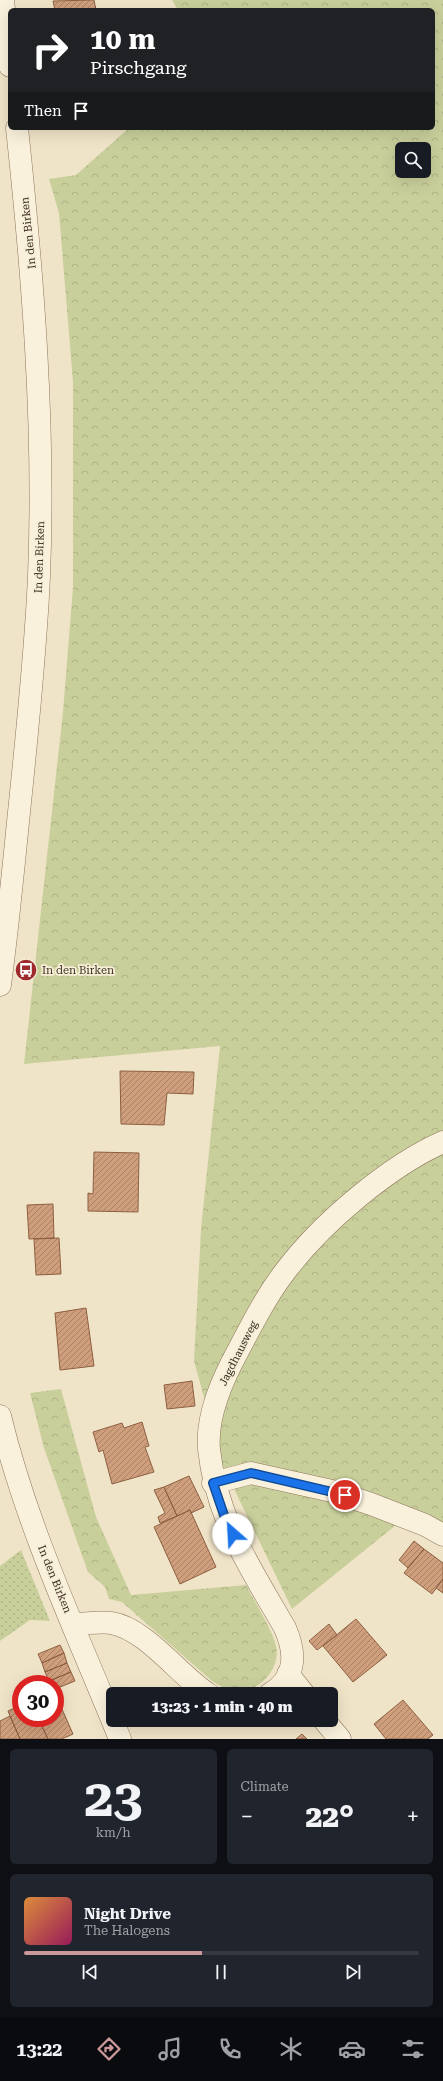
<!DOCTYPE html>
<meta charset="utf-8">
<style>
body{margin:0;font-family:"Roboto Serif",serif;background:#20242c;color:#f1f3f6;height:100vh;display:flex;flex-direction:column;font-size:15px;white-space:nowrap}
*{box-sizing:border-box;margin:0}
p{font-size:13px;color:#9ea1a6}
.icon{flex:none;width:22px;height:22px;fill:none;stroke:currentColor;stroke-width:2;stroke-linecap:round;stroke-linejoin:round}
.map{position:relative;height:1739px;overflow:hidden}
.drawer{display:flex;flex-direction:column;gap:10px;padding:10px;background:#0d0f14;flex:1}
.drawer>*{flex:none}
.guide{position:absolute;left:8px;top:8px;width:427px;height:122px;border-radius:6px;box-shadow:0 4px 16px #0002;background:#202124;color:#fff;overflow:hidden}
.controls{position:absolute;left:395px;top:142px;display:grid;gap:8px}
.controls a{display:grid;place-items:center;width:36px;height:36px;border-radius:6px;background:#171b24;box-shadow:0 4px 16px #0002;font-size:20px}
.speed{position:absolute;left:12px;top:1675px;display:flex;gap:8px;font-size:20px;font-weight:700;text-align:center}
.speed>*{display:grid;place-content:center;width:52px;height:52px;border-radius:50%;background:#171b24;box-shadow:0 4px 16px #0002;line-height:1}
.speed .limit{border:6px solid #d22;background:#fff;color:#111}
.pin{position:absolute;display:grid;place-items:center;width:34px;height:34px;color:#fff;margin:-17px;border:2px solid #fff;border-radius:50%;box-shadow:0 1px 4px #0007}
.me{position:absolute;width:44px;margin:-22px;rotate:334deg;stroke-linejoin:round;filter:drop-shadow(0 0 3px #0008)}
.turn{display:flex;align-items:center;gap:14px;height:84px;padding:0 16px;font-size:18px}
.turn .icon{width:52px;height:52px;stroke-width:2.5}
.turn b{display:block;font-size:28px;line-height:34px}
.then{display:flex;align-items:center;height:38px;padding:0 16px;background:#0003;gap:8px;font-size:15px}
.big{font-size:30px;font-weight:800;line-height:1.1}
.drawer .tile{flex:1;display:flex;flex-direction:column;justify-content:center;gap:6px;min-width:0;padding:0 14px;border-radius:6px;background:#20242c}
.drawer .dial{align-items:center;gap:0}
.dial b{font-size:52px;line-height:1}
.song{display:flex;align-items:center;gap:12px}
.cover{width:48px;height:48px;border-radius:6px;background:linear-gradient(135deg,hsl(30 70% 55%),hsl(330 70% 35%))}
.played{height:4px;border-radius:2px;background:linear-gradient(90deg,#cc999b 45%,#363941 45%)}
.keys{display:flex;justify-content:space-around;direction:ltr}
.heat{display:flex;justify-content:space-between;align-items:center;font-size:22px;direction:ltr}
.drawer .tiles{flex:1;display:grid;gap:10px;grid-template-columns:1fr 1fr}
.tile:last-child{grid-column:span 2}
.trip{position:absolute;left:106px;top:1687px;width:232px;height:40px;border-radius:6px;background:#171b24;box-shadow:0 4px 16px #0002;font-weight:800;line-height:40px;text-align:center}
.menu{display:flex;height:64px;justify-content:space-around;align-items:center;background:#090b0e;color:#9ea1a6}
.menu .icon{width:28px;height:28px}
.menu .selected{color:#cc999b}
.menu b{font-size:18px;color:#f1f3f6}
.map>svg:first-child{display:block}
.grass{fill:url(#grass-dots)}
.forest{fill:url(#forest-crowns);fill-rule:evenodd}
.building{fill:url(#building-hatch);stroke:#8d5f41}
.lines{fill:none;stroke-linecap:round;stroke-linejoin:round}
.minor-casing{stroke:#8d765c;stroke-width:23}
.tertiary-casing{stroke:#8d765c;stroke-width:23}
.minor{stroke:#faf1dc;stroke-width:22}
.tertiary{stroke:#faf1dc;stroke-width:22}
.route-casing{stroke:#114b97;stroke-width:10}
.route{stroke:#1a73e8;stroke-width:7}
.labels{text-anchor:middle;stroke-width:3.5;stroke-linejoin:round;paint-order:stroke}
.street-label{font-size:11px;fill:#3d2e20;stroke:#f7eed8}
.poi-label{font-size:11px;fill:#3d2e20;stroke:#f7eed8;text-anchor:start}
</style>
<div class="map">
<svg width="443" height="1739" viewBox="0 0 443 1739">
<defs>
<pattern id="grass-dots" width="8" height="8" patternUnits="userSpaceOnUse"><rect width="8" height="8" fill="#c9cf9b"/><path d="M2 2h.1M6 6h.1" fill="none" stroke="#aeb285" stroke-width="1.8" stroke-linecap="round"/></pattern>
<pattern id="forest-crowns" width="20" height="18" patternUnits="userSpaceOnUse"><rect width="20" height="18" fill="#c9cf9b"/><path d="M2 6a3 3 0 1 1 6 0M12 15a3 3 0 1 1 6 0" fill="none" stroke="#aeb285"/></pattern>
<pattern id="building-hatch" width="6" height="6" patternUnits="userSpaceOnUse"><rect width="6" height="6" fill="#cf9f7d"/><path d="M-1 1l2-2M0 6l6-6M5 7l2-2" fill="none" stroke="#a98266"/></pattern>
</defs>
<rect width="100%" height="100%" fill="#f0e4c8"/>
<path class="grass" d="M21 1550 50 1621 30 1620 0 1641V1566Z"/>
<path class="forest" d="M172 0H443V1541L396 1525 292 1609 223 1466 194 1361 201 1229 220 1046 24 1064 63 712 73 587V382L59 213 49 179 76 175 129 128H433V10H178ZM402 149H424V171H402Z
M61 1389 96 1517 131 1595 246 1585C254 1601 272 1629 276 1646 281 1668 260 1692 237 1691 227 1690 220 1686 212 1681L122 1602 109 1599 105 1587 88 1572 44 1448 30 1393Z"/>
<path class="building" d="M94 0 96 10H55L53 1Z
M120 1071 194 1072 193 1094 167 1093 164 1125 121 1124Z
M94 1152 139 1153 138 1212 88 1211V1193L93 1194Z
M53 1204 54 1238 29 1239 27 1205Z
M59 1238 61 1274 36 1275 34 1239Z
M86 1308 94 1366 60 1370 55 1313Z
M192 1381 195 1406 167 1409 164 1385Z
M142 1422 149 1446 145 1447 154 1472 112 1484 103 1450 99 1452 93 1432 122 1423 124 1428Z
M189 1476 204 1507 191 1513 190 1510 177 1516 164 1487Z
M164 1487 177 1516 160 1523 158 1517 165 1513 154 1490Z
M190 1510 216 1567 180 1584 154 1527Z
M414 1541 424 1549 408 1568 399 1560Z
M424 1549 443 1563V1579L432 1594 404 1573Z
M443 1579V1593L436 1588Z
M356 1619 387 1655 353 1682 323 1646Z
M329 1624 337 1635 317 1650 309 1641Z
M60 1645 64 1653 42 1663 38 1654Z
M64 1653 67 1663 45 1672 42 1663Z
M67 1663 71 1672 49 1681 45 1672Z
M71 1672 75 1681 55 1689V1684H50L49 1681Z
M58 1700 73 1734 62 1739H48L38 1718H55V1701Z
M403 1700 433 1735 428 1739H386L374 1724Z
M19 1706 21 1709V1718H38L48 1739H20L8 1711Z
M10 1716 20 1739H0V1721Z
M302 1734 307 1739H296Z"/>
<g class="lines">
<g class="minor-casing">
<path id="minor" d="M213 1483 251 1473 332 1491 371 1504 425 1525 443 1535
M74 1624C86 1624 100 1621 111 1623 145 1628 179 1675 208 1694
M288 1674 304 1694
M270 1694C297 1678 296 1653 285 1628 251 1569 216 1518 209 1449 206 1415 223 1378 239 1349 253 1322 268 1293 287 1269 323 1222 389 1166 443 1142
M324 1720 340 1739"/>
</g>
<g class="tertiary-casing">
<path id="tertiary" d="M3 0 10 66
M0 985C9 918 15 850 22 783 29 714 36 645 39 576 45 426 33 277 17 128
M0 1416C27 1528 77 1633 120 1739"/>
</g>
<use href="#minor" class="minor"/>
<use href="#tertiary" class="tertiary"/>
</g>
<g class="lines">
<g class="route-casing">
<path id="route" d="M233 1534 226 1521 213 1483 251 1473 345 1495"/>
</g>
<use href="#route" class="route"/>
</g>
<defs>
<g id="bus-disc" transform="scale(1.15)"><circle r="9.5" fill="#9e2a2b" stroke="#f7eed8"/><path d="M-5-6H5V4H4V6H2V4H-2V6H-4V4H-5ZM-3.5-4V0h7V-4ZM-3.5 1.2v1.5H-2V1.2ZM2 1.2v1.5H3.5V1.2Z" fill="#fff"/></g>
</defs>
<g fill-rule="evenodd">
<use href="#bus-disc" x="26" y="970"/>
</g>
<g class="labels">
<g class="street-label">
<text transform="translate(28 233) rotate(-96)" y="4">In den Birken</text>
<text transform="translate(39 557) rotate(-88)" y="4">In den Birken</text>
<text transform="translate(238 1353) rotate(-63)" y="4">Jagdhausweg</text>
<text transform="translate(55 1579) rotate(68)" y="4">In den Birken</text>
</g>
<g class="poi-label">
<text x="42" y="974">In den Birken</text>
</g>
</g>
</svg>
<div class="controls">
<a><svg class="icon" aria-label="search" viewBox="0 0 24 24"><circle cx="10" cy="10" r="6"/><path d="M15 15l6 6"/></svg></a>
</div>
<div class="speed"><div class="limit">30</div></div>
<div class="pin" style="left:345px;top:1495px;background:#d93025"><svg class="icon" aria-label="arrive" viewBox="0 0 24 24"><path d="M6 21V4h12l-3 4 3 4H6"/></svg></div>
<svg class="me" style="left:233px;top:1534px" viewBox="-20 -20 40 40"><circle r="19" fill="#fff"/><path d="M0-13L10 11 0 6-10 11z" fill="#1a73e8"/></svg>
<div class="trip">13:23 · 1 min · 40 m</div>
<div class="guide">
<div class="turn"><svg class="icon" aria-label="right" viewBox="0 0 24 24"><path d="M7 20v-9h11M14 6l5 5-5 5"/></svg><div><b>10 m</b>Pirschgang</div></div>
<div class="then">Then<svg class="icon" aria-label="arrive" viewBox="0 0 24 24"><path d="M6 21V4h12l-3 4 3 4H6"/></svg></div>
</div>
</div>
<section class="drawer">
<div class="tiles">
<div class="tile dial"><b>23</b><p>km/h</p></div>
<div class="tile"><p>Climate</p>
<div class="heat"><a>−</a><b class="big">22°</b><a>+</a></div>
</div>
<div class="tile">
<div class="song"><i class="cover"></i><div><b>Night Drive</b><p>The Halogens</p></div></div>
<div class="played"></div>
<div class="keys"><svg class="icon" aria-label="previous" viewBox="0 0 24 24"><path d="M18 5L8 12l10 7zM5 5v14"/></svg><svg class="icon" aria-label="pause" viewBox="0 0 24 24"><path d="M8 5v14M16 5v14"/></svg><svg class="icon" aria-label="next" viewBox="0 0 24 24"><path d="M6 5l10 7-10 7zM19 5v14"/></svg></div>
</div>
</div>
</section>
<nav class="menu">
<b>13:22</b>
<svg class="icon selected" aria-label="directions" viewBox="0 0 24 24"><path d="M12 3l9 9-9 9-9-9zM9 14v-3h6M13 9l2 2-2 2"/></svg>
<svg class="icon" aria-label="music" viewBox="0 0 24 24"><path d="M9 18V5l10-2v13"/><circle cx="6" cy="18" r="3"/><circle cx="16" cy="16" r="3"/></svg>
<svg class="icon" aria-label="phone" viewBox="0 0 24 24"><path d="M5 4h4l2 5-3 2q2 4 5 5l2-3 5 2v4C11 20 4 13 5 4z"/></svg>
<svg class="icon" aria-label="climate" viewBox="0 0 24 24"><path d="M12 3v18M4 7l16 10M4 17L20 7"/></svg>
<svg class="icon" aria-label="car" viewBox="0 0 24 24"><path d="M5 17H2v-5l4-1 3-4h7l3 4 3 1v5h-3M9 17h6M6 11h13"/><circle cx="7" cy="17" r="2"/><circle cx="17" cy="17" r="2"/></svg>
<svg class="icon" aria-label="filters" viewBox="0 0 24 24"><path d="M4 7h16M4 17h16"/><circle cx="9" cy="7" r="2"/><circle cx="15" cy="17" r="2"/></svg>
</nav>
